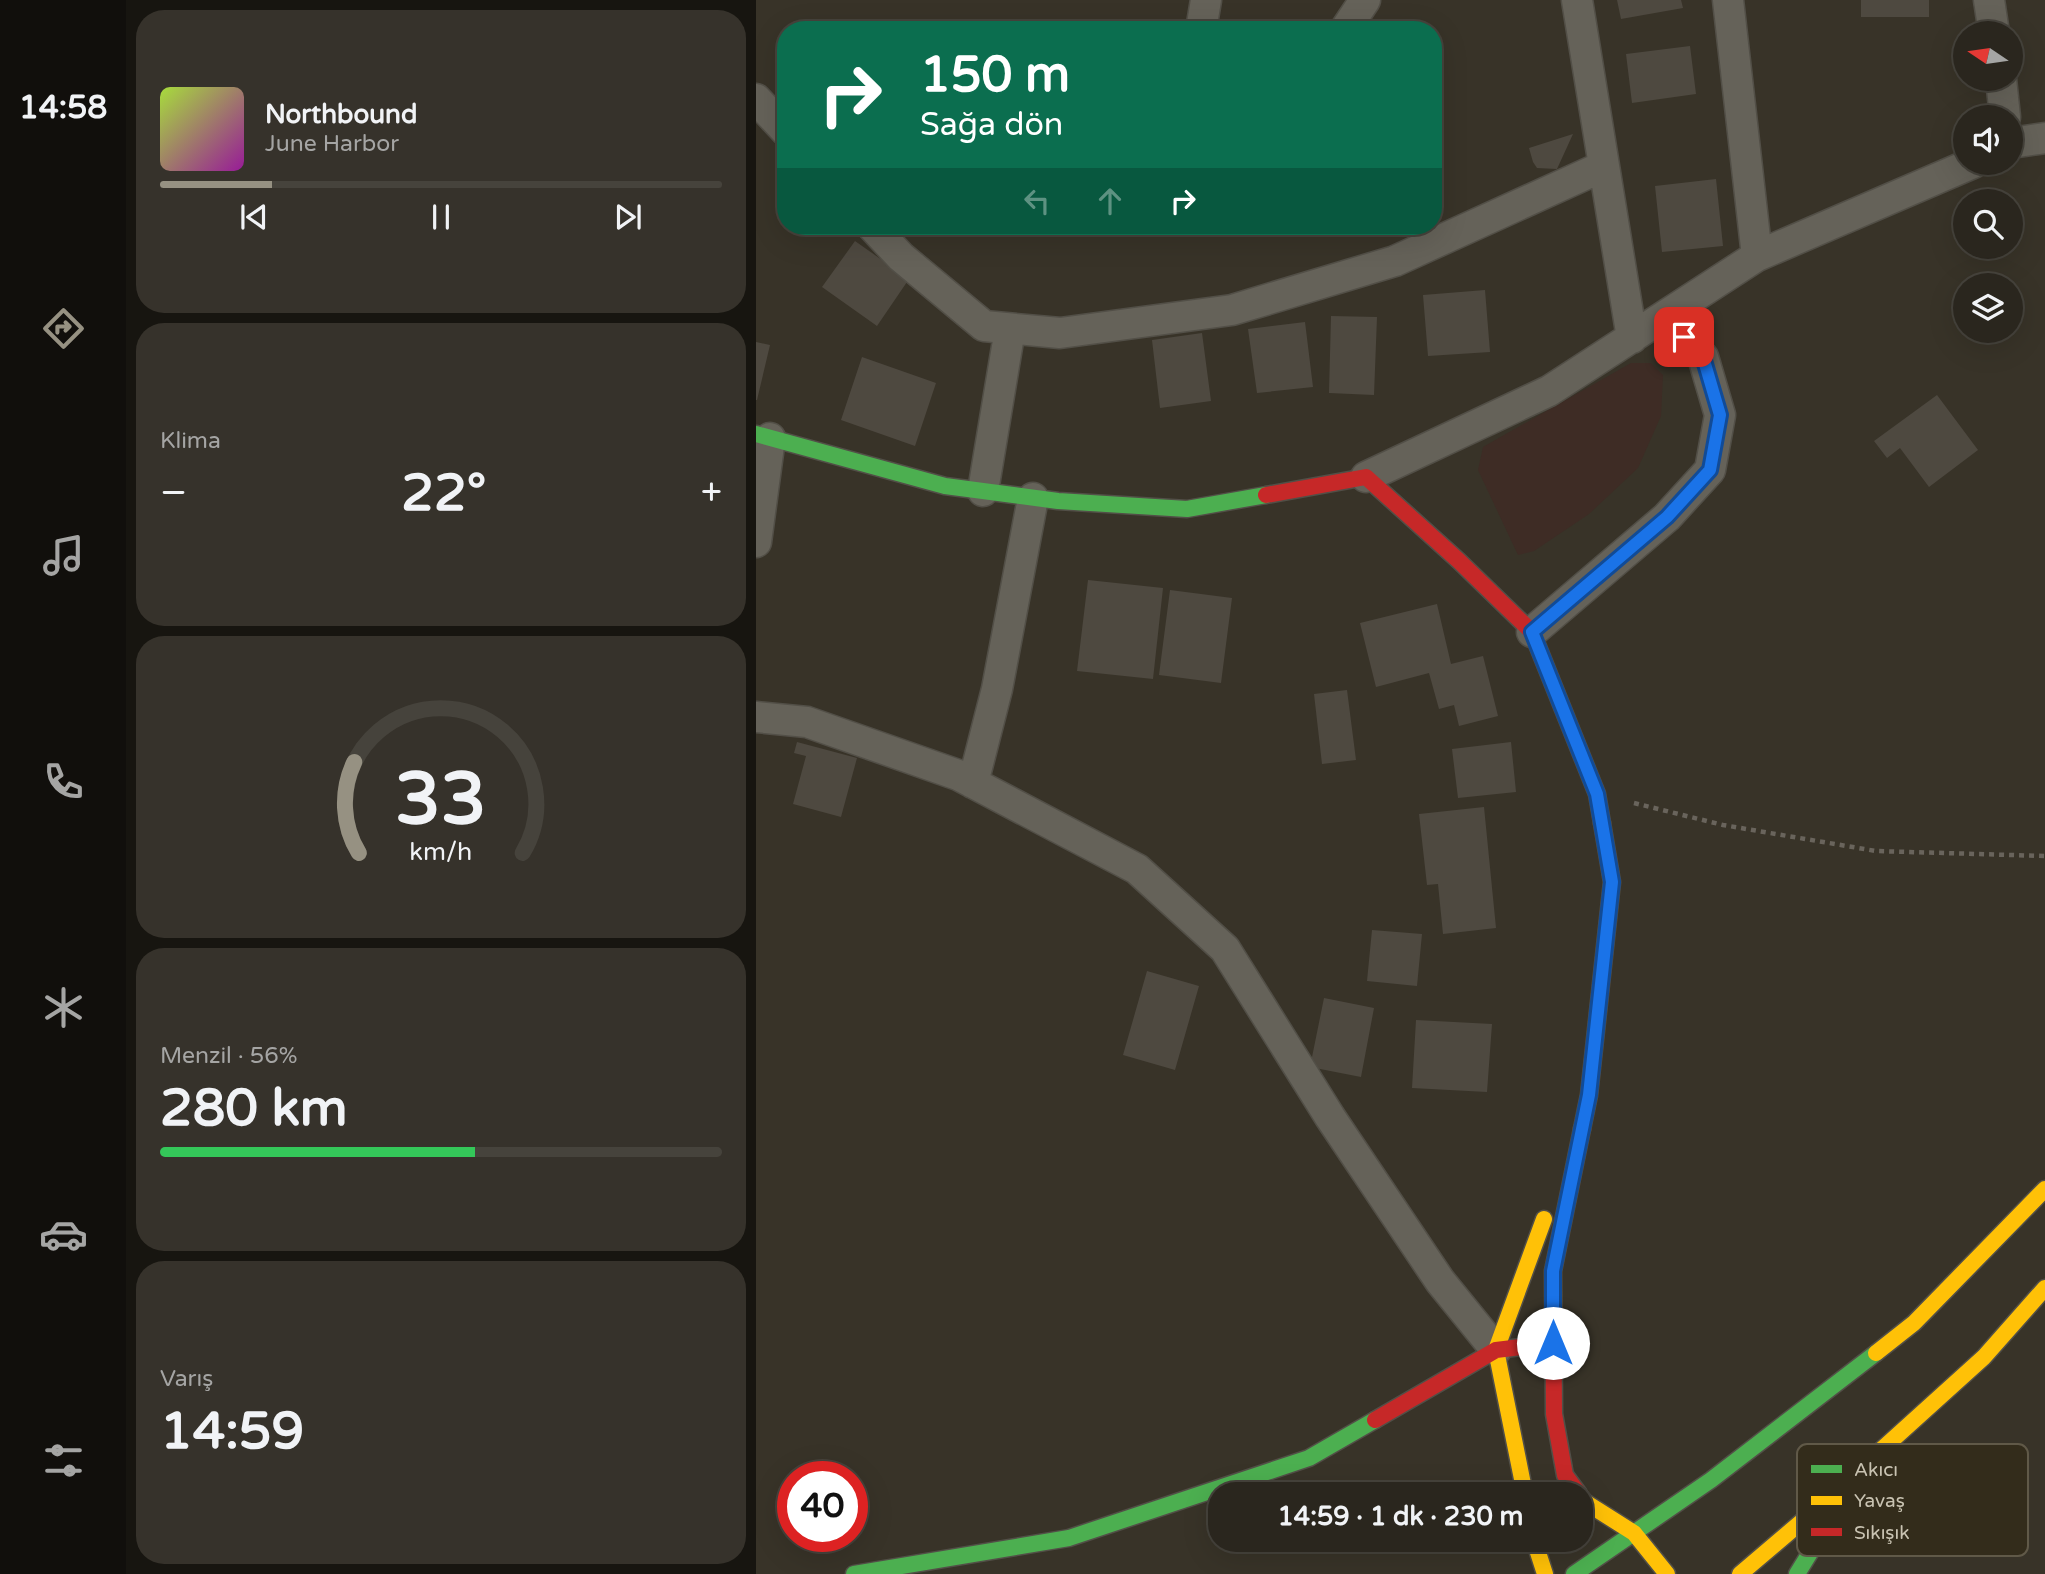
<!DOCTYPE html>
<html lang="tr">
<meta charset="utf-8">
<style>
body{margin:0;font-family:"Varela Round",sans-serif;background:#36322b;color:#f1f3f6;height:100vh;display:flex;flex-direction:column;font-size:26px;white-space:nowrap}
*{box-sizing:border-box;margin:0}
p{font-size:23px;color:#a5a5a4}
.icon{flex:none;width:38px;height:38px;fill:none;stroke:currentColor;stroke-width:2;stroke-linecap:round;stroke-linejoin:round}
.map{position:relative;flex:1;overflow:hidden}
.drawer{display:flex;flex-direction:column;gap:10px;padding:10px;background:#171510;width:630px}
.drawer>*{flex:none}
.top-card{position:absolute;left:21px;top:21px;width:665px;height:214px;border-radius:28px;box-shadow:0 7px 28px #0002,0 0 0 2px #46433c;background:#0b6e4f;color:#fff;overflow:hidden}
.needle{width:46px;rotate:283deg}
.fabs{position:absolute;left:1197px;top:21px;display:grid;gap:14px}
.fabs a{display:grid;place-items:center;width:70px;height:70px;border-radius:50%;background:#2a261e;box-shadow:0 7px 28px #0002,0 0 0 2px #46433c;font-size:35px}
.speed{position:absolute;left:21px;top:1461px;display:flex;gap:14px;font-size:35px;font-weight:700;text-align:center}
.speed>*{display:grid;place-content:center;width:91px;height:91px;border-radius:50%;background:#2a261e;box-shadow:0 7px 28px #0002,0 0 0 2px #46433c;line-height:1}
.speed .limit{border:10px solid #d22;background:#fff;color:#111}
.pin{position:absolute;display:grid;place-items:center;width:60px;height:60px;color:#fff;margin:-30px;border-radius:14px;box-shadow:0 4px 10px #0006}
.me{position:absolute;width:77px;margin:-38px;rotate:0deg;stroke-linejoin:round;filter:drop-shadow(0 0 5px #0008)}
.turn{display:flex;align-items:center;gap:24px;height:147px;padding:0 28px;font-size:32px}
.turn .icon{width:91px;height:91px;stroke-width:2.5}
.turn b{display:block;font-size:49px;line-height:60px}
.lanes{display:flex;align-items:center;height:66px;padding:0 28px;background:#0003;justify-content:center;gap:35px;direction:ltr}
.lanes .off{opacity:.35}
.big{font-size:52px;font-weight:700;line-height:1.1}
.drawer .card{flex:1;display:flex;flex-direction:column;justify-content:center;gap:10px;min-width:0;padding:0 24px;border-radius:28px;background:#36322b}
.drawer .dial{align-items:center;gap:0}
.dial svg{height:182px;overflow:visible;fill:none;stroke:#46433c;stroke-width:7;stroke-linecap:round;text-anchor:middle}
.dial text{fill:#f1f3f6;stroke:none}
.song{display:flex;align-items:center;gap:21px}
.cover{width:84px;height:84px;border-radius:10px;background:linear-gradient(135deg,hsl(80 70% 55%),hsl(300 70% 35%))}
.played{height:7px;border-radius:4px;background:linear-gradient(90deg,#969182 20%,#46433c 20%)}
.keys{display:flex;justify-content:space-around;direction:ltr}
.heat{display:flex;justify-content:space-between;align-items:center;font-size:38px;direction:ltr}
.charge{height:10px;border-radius:5px;background:linear-gradient(90deg,#34c759 56%,#46433c 0)}
.trip{position:absolute;left:452px;top:1482px;width:385px;height:70px;border-radius:28px;background:#2a261e;box-shadow:0 7px 28px #0002,0 0 0 2px #46433c;font-weight:700;line-height:70px;text-align:center}
main{display:flex;flex:1;min-height:0}
.menu{display:flex;flex-direction:column;width:126px;justify-content:space-around;align-items:center;background:#110f0c;color:#a5a5a4}
.menu .icon{width:49px;height:49px}
.menu .on{color:#969182}
.menu b{font-size:32px;color:#f1f3f6}
.map>svg:first-child{display:block}
.green{fill:#3e2c25}
.building{fill:#4e4940}
.lines{fill:none;stroke-linecap:round;stroke-linejoin:round}
.street-casing{stroke:#524f47;stroke-width:33}
.fast-casing{stroke:#524f47;stroke-width:19}
.slow-casing{stroke:#524f47;stroke-width:19}
.jam-casing{stroke:#524f47;stroke-width:19}
.path{stroke:#69645c;stroke-width:4.5;stroke-dasharray:5 5;stroke-linecap:butt}
.street{stroke:#656259;stroke-width:30}
.fast{stroke:#4caf50;stroke-width:16}
.slow{stroke:#ffc107;stroke-width:16}
.jam{stroke:#c62828;stroke-width:16}
.route-casing{stroke:#114b97;stroke-width:18}
.route{stroke:#1a73e8;stroke-width:12}
.key{fill:#332c1b;stroke:#605948;stroke-width:2}
.key-label{font-size:19px;fill:#c9c3b2}
</style>
<main>
<nav class="menu">
<b>14:58</b>
<svg class="icon on" aria-label="directions" viewBox="0 0 24 24"><path d="M12 3l9 9-9 9-9-9zM9 14v-3h6M13 9l2 2-2 2"/></svg>
<svg class="icon" aria-label="music" viewBox="0 0 24 24"><path d="M9 18V5l10-2v13"/><circle cx="6" cy="18" r="3"/><circle cx="16" cy="16" r="3"/></svg>
<svg class="icon" aria-label="phone" viewBox="0 0 24 24"><path d="M5 4h4l2 5-3 2q2 4 5 5l2-3 5 2v4C11 20 4 13 5 4z"/></svg>
<svg class="icon" aria-label="climate" viewBox="0 0 24 24"><path d="M12 3v18M4 7l16 10M4 17L20 7"/></svg>
<svg class="icon" aria-label="car" viewBox="0 0 24 24"><path d="M5 17H2v-5l4-1 3-4h7l3 4 3 1v5h-3M9 17h6M6 11h13"/><circle cx="7" cy="17" r="2"/><circle cx="17" cy="17" r="2"/></svg>
<svg class="icon" aria-label="filters" viewBox="0 0 24 24"><path d="M4 7h16M4 17h16"/><circle cx="9" cy="7" r="2"/><circle cx="15" cy="17" r="2"/></svg>
</nav>
<section class="drawer">
<div class="card">
<div class="song"><i class="cover"></i><div><b>Northbound</b><p>June Harbor</p></div></div>
<div class="played"></div>
<div class="keys"><svg class="icon" aria-label="previous" viewBox="0 0 24 24"><path d="M18 5L8 12l10 7zM5 5v14"/></svg><svg class="icon" aria-label="pause" viewBox="0 0 24 24"><path d="M8 5v14M16 5v14"/></svg><svg class="icon" aria-label="next" viewBox="0 0 24 24"><path d="M6 5l10 7-10 7zM19 5v14"/></svg></div>
</div>
<div class="card"><p>Klima</p>
<div class="heat"><a>−</a><b class="big">22°</b><a>+</a></div>
</div>
<div class="card dial"><svg viewBox="0 0 100 80">
<path d="M14 69A42 42 0 1 1 86 69"/>
<path d="M14 69A42 42 0 0 1 12 29" stroke="#969182"/>
<text x="50" y="56" font-size="32" font-weight="700">33</text>
<text x="50" y="72" font-size="11">km/h</text>
</svg></div>
<div class="card"><p>Menzil · 56%</p><b class="big">280 km</b><div class="charge"></div></div>
<div class="card"><p>Varış</p><b class="big">14:59</b></div>
</section>
<div class="map">
<svg width="1289" height="1574" viewBox="0 0 1289 1574">
<rect width="100%" height="100%" fill="#383328"/>
<path class="green" d="M875 363H895L907 375 905 416 882 468 833 514 778 551 762 555 722 470 727 447Z"/>
<path class="building" d="M861 0H925L927 8 865 19Z
M1105 0H1173V17H1105Z
M934 46 940 94 876 103 870 54Z
M817 134 801 169 781 168 777 162 773 148Z
M960 179 967 246 906 252 899 186Z
M99 241 153 279 121 326 66 287Z
M729 290 734 352 672 356 667 295Z
M575 316 621 317 618 395 573 393Z
M549 322 557 387 501 393 492 329Z
M446 333 455 401 404 408 396 340Z
M0 342 14 345 1 400H0Z
M106 357 180 383 159 446 85 420Z
M1181 395 1222 450 1173 487 1144 448 1131 458 1118 441Z
M332 580 407 588 397 679 321 671Z
M414 590 476 598 465 683 403 675Z
M681 604 695 664 727 656 742 716 703 726 698 705 683 709 673 673 620 687 604 623Z
M591 690 600 760 566 764 558 694Z
M41 742 101 758 85 817 37 804 50 756 38 753Z
M755 742 760 792 702 798 696 749Z
M728 807 740 928 687 934 682 884 671 885 663 814Z
M616 930 666 934 661 986 611 981Z
M391 971 443 986 419 1070 367 1055Z
M568 998 618 1008 605 1077 554 1067Z
M660 1020 736 1024 731 1092 656 1088Z"/>
<g class="lines">
<g class="street-casing">
<path id="street" d="M821 0 876 338
M972 0 1001 256
M1233 0 1238 33
M445 30 450 0
M589 30 609 0
M1245 79 1249 117
M0 99 30 131
M1255 143 1289 138
M116 226 145 257 228 326 304 333 476 310 639 261 848 166
M610 477 793 391 1001 256 1217 163
M227 491 254 329
M0 542 14 438
M776 632 911 517 954 470 964 415 947 357 909 316
M0 717 51 722 202 775 381 869 469 949 574 1117 684 1281 740 1350
M217 783 241 689 277 498"/>
</g>
<g class="fast-casing">
<path id="fast" d="M0 434 189 486 302 501 431 509 510 495
M98 1574 313 1538 553 1458 619 1420
M818 1574 955 1480 1120 1353
M1041 1574 1084 1504"/>
</g>
<g class="slow-casing">
<path id="slow" d="M826 1129 833 1095 856 882 846 823
M1120 1353 1158 1323 1289 1189
M769 1494 740 1350 788 1219
M824 1496 829 1502 878 1533 911 1574
M778 1540 789 1574
M984 1574 1051 1517 1228 1357 1289 1288"/>
</g>
<g class="jam-casing">
<path id="jam" d="M510 495 610 477 703 561 776 632 841 794 846 823
M619 1420 740 1350 797 1343
M823 1494 809 1475 798 1414 797 1271 826 1129"/>
</g>
<path class="path" d="M878 803 967 825 1120 851 1289 856"/>
<use href="#street" class="street"/>
<use href="#fast" class="fast"/>
<use href="#slow" class="slow"/>
<use href="#jam" class="jam"/>
</g>
<g class="lines">
<g class="route-casing">
<path id="route" d="M797 1343V1271L833 1095 856 882 841 794 776 632 911 517 954 470 964 415 947 357 928 337"/>
</g>
<use href="#route" class="route"/>
</g>
<rect x="1041" y="1444" width="231" height="112" rx="10" class="key"/>
<rect x="1055" y="1465" width="31" height="8" fill="#4caf50"/>
<rect x="1055" y="1496" width="31" height="9" fill="#ffc107"/>
<rect x="1055" y="1528" width="31" height="8" fill="#c62828"/>
<g class="key-label">
<text x="1098" y="1476">Akıcı</text>
<text x="1098" y="1507">Yavaş</text>
<text x="1098" y="1539">Sıkışık</text>
</g>
</svg>
<div class="fabs">
<a><svg class="needle" viewBox="-14 -14 28 28"><path d="M0-13l5 13h-10z" fill="#e53935"/><path d="M0 13l5-13h-10z" fill="#a5a5a4"/></svg></a>
<a><svg class="icon" aria-label="sound" viewBox="0 0 24 24"><path d="M4 9h4l5-4v14l-5-4H4zM17 9q2 3 0 6"/></svg></a>
<a><svg class="icon" aria-label="search" viewBox="0 0 24 24"><circle cx="10" cy="10" r="6"/><path d="M15 15l6 6"/></svg></a>
<a><svg class="icon" aria-label="layers" viewBox="0 0 24 24"><path d="M12 4l9 5-9 5-9-5zM3 14l9 5 9-5"/></svg></a>
</div>
<div class="speed"><div class="limit">40</div></div>
<div class="pin" style="left:928px;top:337px;background:#d93025"><svg class="icon" aria-label="arrive" viewBox="0 0 24 24"><path d="M6 21V4h12l-3 4 3 4H6"/></svg></div>
<svg class="me" style="left:797px;top:1343px" viewBox="-20 -20 40 40"><circle r="19" fill="#fff"/><path d="M0-13L10 11 0 6-10 11z" fill="#1a73e8"/></svg>
<div class="trip">14:59 · 1 dk · 230 m</div>
<div class="top-card">
<div class="turn"><svg class="icon" aria-label="right" viewBox="0 0 24 24"><path d="M7 20v-9h11M14 6l5 5-5 5"/></svg><div><b>150 m</b>Sağa dön</div></div>
<div class="lanes"><svg class="icon off" aria-label="left" viewBox="0 0 24 24"><path d="M17 20v-9H6M10 6l-5 5 5 5"/></svg><svg class="icon off" aria-label="ahead" viewBox="0 0 24 24"><path d="M12 20V5M6 11l6-6 6 6"/></svg><svg class="icon" aria-label="right" viewBox="0 0 24 24"><path d="M7 20v-9h11M14 6l5 5-5 5"/></svg></div>
</div>
</div>
</main>
